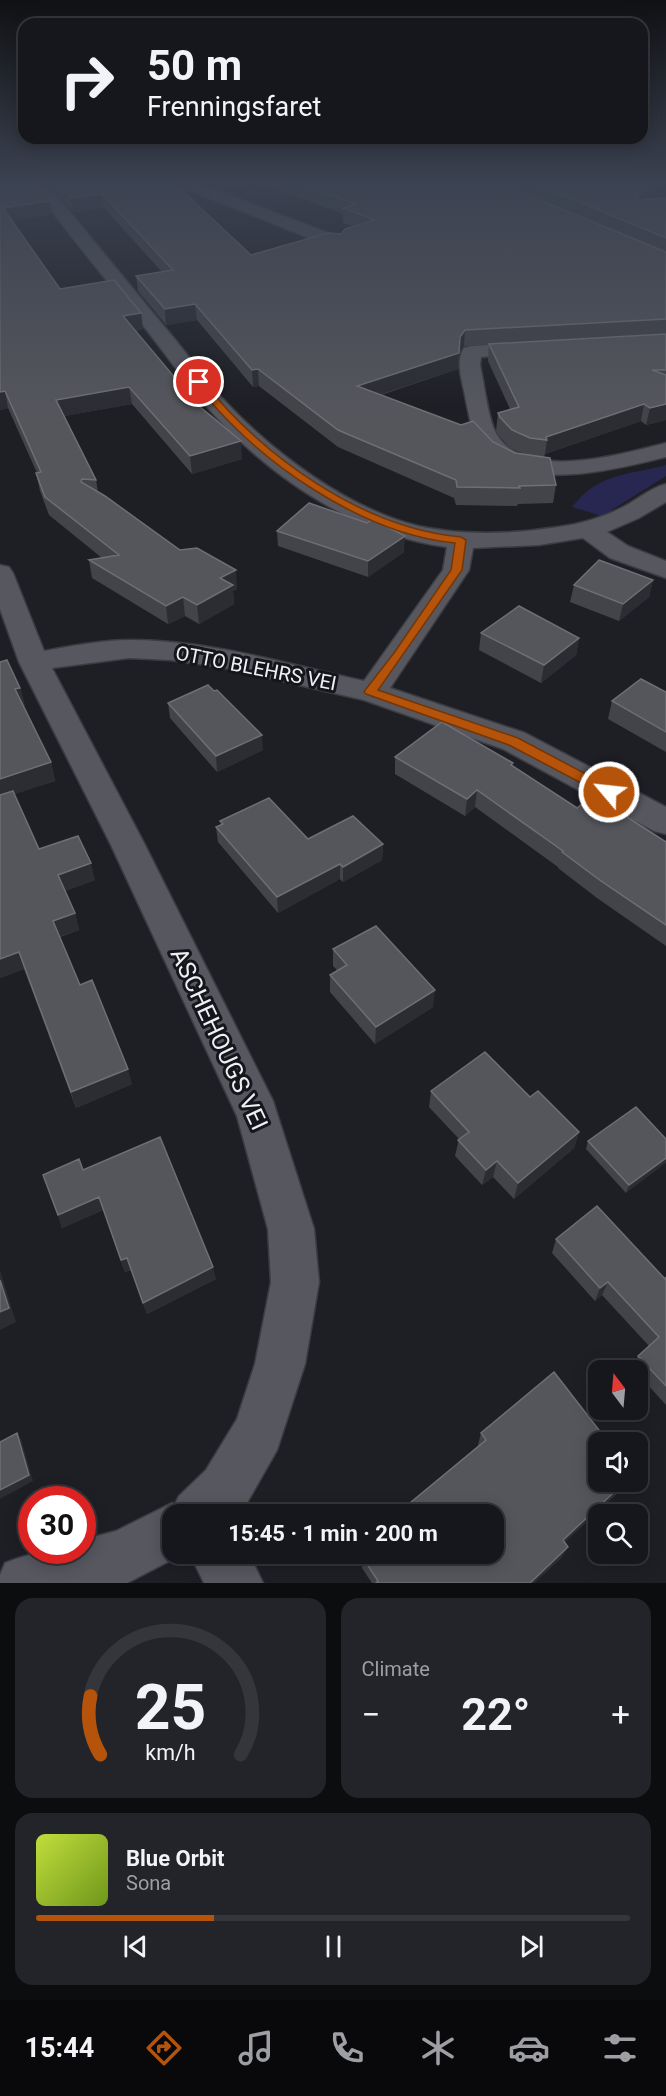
<!DOCTYPE html>
<meta charset="utf-8">
<style>
body{margin:0;font-family:Roboto,sans-serif;background:#232429;color:#f1f3f6;height:100vh;display:flex;flex-direction:column;font-size:22px;white-space:nowrap}
*{box-sizing:border-box;margin:0}
p{font-size:20px;color:#9e9fa3}
.icon{flex:none;width:33px;height:33px;fill:none;stroke:currentColor;stroke-width:2;stroke-linecap:round;stroke-linejoin:round}
.map{position:relative;height:1583px;overflow:hidden}
.drawer{display:flex;flex-direction:column;gap:15px;padding:15px;background:#0c0d0f;flex:1}
.drawer>*{flex:none}
.guide{position:absolute;left:18px;top:18px;width:630px;height:126px;border-radius:18px;box-shadow:0 3px 15px #0003,0 0 0 2px #35363b;background:#16171c;color:#f1f3f6;overflow:hidden}
.needle{width:39px;rotate:344deg}
.controls{position:absolute;left:588px;top:1360px;display:grid;gap:12px}
.controls a{display:grid;place-items:center;width:60px;height:60px;border-radius:12px;background:#16171c;box-shadow:0 3px 15px #0003,0 0 0 2px #35363b;font-size:30px}
.speed{position:absolute;left:18px;top:1486px;display:flex;gap:12px;font-size:30px;font-weight:700;text-align:center}
.speed>*{display:grid;place-content:center;width:78px;height:78px;border-radius:50%;background:#16171c;box-shadow:0 3px 15px #0003,0 0 0 2px #35363b;line-height:1}
.speed .limit{border:9px solid #d22;background:#fff;color:#111}
.pin{position:absolute;display:grid;place-items:center;width:51px;height:51px;color:#fff;margin:-26px;border:3px solid #fff;border-radius:50%;box-shadow:0 2px 6px #0007}
.me{position:absolute;width:66px;margin:-33px;rotate:298deg;stroke-linejoin:round;filter:drop-shadow(0 0 4px #0008)}
.turn{display:flex;align-items:center;gap:21px;height:126px;padding:0 30px;font-size:27px}
.turn .icon{width:78px;height:78px;stroke-width:2.5}
.turn b{display:block;font-size:42px;line-height:51px}
.big{font-size:45px;font-weight:700;line-height:1.1}
.drawer .card{flex:1;display:flex;flex-direction:column;justify-content:center;gap:9px;min-width:0;padding:0 21px;border-radius:18px;background:#232429}
.drawer .dial{align-items:center;gap:0}
.dial svg{height:156px;overflow:visible;fill:none;stroke:#35363b;stroke-width:7;stroke-linecap:round;text-anchor:middle}
.dial text{fill:#f1f3f6;stroke:none}
.song{display:flex;align-items:center;gap:18px}
.cover{width:72px;height:72px;border-radius:9px;background:linear-gradient(135deg,hsl(70 70% 55%),hsl(80 70% 35%))}
.played{height:6px;border-radius:3px;background:linear-gradient(90deg,#b45309 30%,#35363b 30%)}
.keys{display:flex;justify-content:space-around;direction:ltr}
.heat{display:flex;justify-content:space-between;align-items:center;font-size:33px;direction:ltr}
.drawer .tiles{flex:1;display:grid;gap:15px;grid-template-columns:1fr 1fr}
.card:last-child{grid-column:span 2}
.trip{position:absolute;left:162px;top:1504px;width:342px;height:60px;border-radius:18px;background:#16171c;box-shadow:0 3px 15px #0003,0 0 0 2px #35363b;font-weight:700;line-height:60px;text-align:center}
.dock{display:flex;height:96px;justify-content:space-around;align-items:center;background:#09090b;color:#9e9fa3}
.dock .icon{width:42px;height:42px}
.dock .active{color:#b45309}
.dock b{font-size:27px;color:#f1f3f6}
.map>svg:first-child{display:block}
.green{fill:#272751}
.lines{fill:none;stroke-linecap:round;stroke-linejoin:round}
.minor-casing{stroke:#3b3c41;stroke-width:3}
.minor{fill:#56575f;fill-rule:evenodd}
.wall{fill:#43444a;fill-rule:evenodd}
.shaded-wall{fill:#2c2d33}
.building{fill:#55565c;stroke:#6e6e74;stroke-width:1.5}
.route{fill:#b45309;stroke:#753606;stroke-width:1.5}
.labels{text-anchor:middle;stroke-width:6;stroke-linejoin:round;paint-order:stroke}
.street-label{font-size:20px;fill:#eff0f4;stroke:#15161c}
.near-street-label{font-size:24px;fill:#eff0f4;stroke:#15161c}
</style>
<div class="map">
<svg width="666" height="1583" viewBox="0 0 666 1583">
<rect width="100%" height="100%" fill="#1e1f25"/>
<path class="green" d="M666 465V476L602 516 572 507C600 472 626 476 666 465Z"/>
<g class="lines">
<g class="minor-casing">
<path id="minor" d="M33 185H48C86 232 125 279 163 325 184 349 202 376 223 399 272 452 348 509 418 526 464 536 512 534 558 527 580 524 602 518 623 507 637 500 650 488 666 484V502L639 518 607 532 628 546 666 561V578L610 558 583 538 539 545 473 548 469 570 390 688 525 733 666 807V834L654 831 503 749 364 700 221 667 170 660 129 658 52 668 145 845 273 1101 314 1229 319 1282 305 1364 277 1450 244 1508 237 1515H172V1554H183L127 1583H0V1575L5 1563C35 1551 51 1551 82 1551V1540L116 1531 172 1503 175 1504 179 1496 206 1470 237 1419 255 1364 271 1282 268 1229 237 1116 111 845 19 662 0 609V565L9 567 13 573 44 651C72 646 102 640 130 640 209 640 287 664 364 681L443 570 447 547C354 535 268 476 207 407 182 379 161 347 137 318 102 274 65 231 33 185Z
M182 185H203L341 238 343 242 341 246H329L184 188Z
M535 342 542 344 545 348 542 352 481 357 480 365C484 382 488 419 496 433 523 483 622 454 666 443V457C618 469 530 491 488 455 473 442 470 420 466 401 464 386 454 362 464 348L471 346Z
M190 1554H249L263 1583H204Z"/>
</g>
<use href="#minor" class="minor"/>
</g>
<path class="wall" d="M0 185 52 215 12 221 60 289 141 313 143 329 135 331 181 385 182 392 242 459 192 474 132 404 64 416 96 480 98 492 180 550 237 589 233 591 234 604 199 624 185 616 168 624 92 578 89 560 102 558 49 515 40 491 36 473H37L8 408 0 410Z
M51 185H176L251 255 341 234 353 226 343 223V214L266 185H662L647 199 666 198V420L646 425 641 421 545 454 544 457 556 485 553 503 518 504 517 506 456 505 454 498 338 447 259 386 253 387 197 320 166 325 138 291 136 276 162 272 104 208 73 212ZM554 341 489 344 488 361 510 409 498 413 496 431 498 435 510 448 526 455 515 453 493 442 381 395 458 369 459 354 464 346Z
M277 531 404 552 368 577 278 546Z
M653 580 649 597 619 621 570 602 574 585Z
M481 633 579 638 576 655 541 683 479 650Z
M0 662 20 688 25 706H24L51 762 55 781 14 794 39 849 95 880 65 891 75 913 79 930 60 937 80 985 132 1084 76 1108 24 969 0 978Z
M666 692V752L608 719 612 701Z
M168 703 263 750 217 772 170 718Z
M395 757 513 766 577 808 666 842V946L597 898 558 868V867L475 807 465 816 395 774Z
M220 821 308 839 383 844 382 860 343 882 340 879 278 913 218 842 216 827 221 824Z
M333 949 433 1007 375 1044 330 992V975L337 970 333 966Z
M431 1091 530 1097 579 1132 574 1148 514 1199 493 1177 482 1185 455 1156 459 1139 429 1107Z
M666 1139 626 1193 586 1149 588 1141Z
M83 1170 216 1279 147 1314 131 1270 125 1272 103 1210 62 1228 58 1215Z
M556 1239 665 1279 666 1277V1405L638 1374V1371H635L632 1368 638 1356 649 1346 602 1295 595 1301 552 1253Z
M481 1433 626 1485 565 1542 562 1557 534 1583H372L362 1568 363 1558 494 1515H409L408 1514 410 1503 478 1446V1445Z"/>
<path class="shaded-wall" d="M519 185H528L527 195 516 203 518 189Z
M650 185H662L632 214 634 200Z
M102 194 104 208 73 212 71 198Z
M50 201 52 215 6 222 3 208Z
M195 304 197 320 166 325 165 309Z
M141 313 143 329 125 332 123 316Z
M465 330 464 346 459 354 458 369 357 402V386L460 337Z
M258 369 259 386 253 387 252 370Z
M181 385 183 401 175 386Z
M129 387 132 404 59 417 56 400Z
M5 391 8 408 0 410V392Z
M644 404 641 421 545 454 547 440 546 437Z
M666 404V420L646 425 650 408Z
M241 441 242 459 192 474 190 456Z
M405 536 404 552 368 577V561Z
M236 570 237 589 233 591 234 604 199 624 197 605 220 578Z
M653 580 649 597 619 621 623 604Z
M183 597 185 616 168 624 166 606Z
M579 638 576 655 541 683 544 665Z
M20 688 25 706 20 708 15 689Z
M262 735 263 750 217 772 216 756Z
M51 762 55 781 0 799V779Z
M477 790 475 807 465 816 467 799Z
M383 844 382 860 343 882V867Z
M91 863 95 880 63 892 58 875Z
M340 864V879L278 913 277 897Z
M75 913 79 930 58 937 53 921Z
M19 952 24 969 0 978V959Z
M435 990 433 1007 375 1044 376 1027Z
M128 1069 132 1084 76 1108 71 1092Z
M579 1132 574 1148 514 1199 518 1183Z
M666 1158V1163L626 1193 629 1185Z
M497 1161 493 1177 482 1185 486 1170Z
M99 1197 103 1210 62 1228 58 1215Z
M127 1258 131 1270 125 1272 121 1260Z
M213 1267 216 1279 147 1314 143 1303Z
M0 1270 16 1322 0 1330Z
M608 1282 602 1295 595 1301 600 1288Z
M17 1433 21 1439 33 1481 0 1499V1490Z
M625 1482H628L557 1550 563 1540Z
M568 1547 562 1557 534 1583H530Z"/>
<path class="building" d="M0 185H38L50 201 3 208 60 289 114 280 141 313 123 316 181 385 175 386 241 441 190 456 129 387 56 400 96 480 82 479 81 482 105 496 180 550 197 548 236 570 220 578 233 585 197 605 183 597 166 606 89 560 119 555 45 497 36 473 41 472 5 391 0 392Z
M60 185H176L251 255 328 233 341 234 345 229 375 220 343 208 356 204 303 185H519L518 189 520 192 666 252V319L465 330 460 337 459 353 357 386 461 425 473 421 493 442 515 453 550 458 556 485 519 486 520 488 457 487 456 480 338 430 258 369 252 370 195 304 165 309 136 276 173 270 102 194 71 198Z
M538 185H650L634 200 666 198V238Z
M666 334V370H652L666 375V404L650 408 644 404 546 437 547 440 530 438 512 430 500 417 498 413 519 407 489 344Z
M309 503 367 523 373 519 405 536 368 561 277 531Z
M599 560 653 580 623 604 574 585Z
M519 606 579 638 544 665 481 633Z
M7 660 20 688 15 689 51 762 0 779V662Z
M641 679 666 692V732L612 701Z
M208 685 214 691 217 690 262 735 216 756 168 703Z
M442 722 513 763 511 765 577 808 593 795 666 842V925L601 881 562 852 563 851 477 790 467 799 395 757Z
M13 791 39 849 78 836 91 863 58 875 75 913 53 921 80 985 92 980 128 1069 71 1092 19 952 0 959V795Z
M269 798 308 839 353 816 383 844 343 867 340 864 277 897 216 827 223 824 220 821Z
M376 926 435 990 376 1027 330 975 347 965 333 949Z
M485 1052 530 1097 538 1091 579 1132 518 1183 497 1161 486 1170 458 1140 469 1132 431 1091Z
M636 1107 666 1139V1158L629 1185 588 1141Z
M160 1137 213 1267 143 1303 127 1258 121 1260 99 1197 58 1215 43 1175 79 1159 83 1170Z
M597 1206 665 1279 666 1277V1386L638 1356 659 1337 608 1282 600 1288 556 1239Z
M0 1280 9 1308 0 1312Z
M554 1372 609 1443H598V1482H625L563 1540 568 1547 530 1583H376L378 1581 363 1558 368 1554H494V1515H414L416 1513 410 1503 486 1440 481 1433Z
M17 1433 29 1475 0 1490V1442Z"/>
<linearGradient id="sky" x2="0" y2="1"><stop stop-color="#101114"/><stop offset="0.45" stop-color="#3b4251"/><stop offset="1" stop-color="#3b4251" stop-opacity="0"/></linearGradient>
<rect width="666" height="407" fill="url(#sky)"/>
<path class="route" d="M196 380H202C262 456 362 528 461 537L466 540 462 570 378 690 518 738 614 789 616 792 614 795H604L509 745 366 694 364 692 366 689 394 653 451 570 455 543C360 534 250 457 195 382Z"/>
<g class="labels">
<g class="street-label">
<text transform="translate(256 668) rotate(11)" y="7">OTTO BLEHRS VEI</text>
</g>
<g class="near-street-label">
<text transform="translate(219 1039) rotate(65)" y="8">ASCHEHOUGS VEI</text>
</g>
</g>
</svg>
<div class="controls">
<a><svg class="needle" viewBox="-14 -14 28 28"><path d="M0-13l5 13h-10z" fill="#e53935"/><path d="M0 13l5-13h-10z" fill="#9e9fa3"/></svg></a>
<a><svg class="icon" aria-label="sound" viewBox="0 0 24 24"><path d="M4 9h4l5-4v14l-5-4H4zM17 9q2 3 0 6"/></svg></a>
<a><svg class="icon" aria-label="search" viewBox="0 0 24 24"><circle cx="10" cy="10" r="6"/><path d="M15 15l6 6"/></svg></a>
</div>
<div class="speed"><div class="limit">30</div></div>
<div class="pin" style="left:199px;top:382px;background:#d93025"><svg class="icon" aria-label="arrive" viewBox="0 0 24 24"><path d="M6 21V4h12l-3 4 3 4H6"/></svg></div>
<svg class="me" style="left:609px;top:792px" viewBox="-20 -20 40 40"><circle r="17" fill="#b45309" stroke="#fff" stroke-width="3"/><path d="M0-11L8 9 0 5-8 9z" fill="#fff"/></svg>
<div class="trip">15:45 · 1 min · 200 m</div>
<div class="guide">
<div class="turn"><svg class="icon" aria-label="right" viewBox="0 0 24 24"><path d="M7 20v-9h11M14 6l5 5-5 5"/></svg><div><b>50 m</b>Frenningsfaret</div></div>
</div>
</div>
<section class="drawer">
<div class="tiles">
<div class="card dial"><svg viewBox="0 0 100 80">
<path d="M14 69A42 42 0 1 1 86 69"/>
<path d="M14 69A42 42 0 0 1 9 39" stroke="#b45309"/>
<text x="50" y="56" font-size="32" font-weight="700">25</text>
<text x="50" y="72" font-size="11">km/h</text>
</svg></div>
<div class="card"><p>Climate</p>
<div class="heat"><a>−</a><b class="big">22°</b><a>+</a></div>
</div>
<div class="card">
<div class="song"><i class="cover"></i><div><b>Blue Orbit</b><p>Sona</p></div></div>
<div class="played"></div>
<div class="keys"><svg class="icon" aria-label="previous" viewBox="0 0 24 24"><path d="M18 5L8 12l10 7zM5 5v14"/></svg><svg class="icon" aria-label="pause" viewBox="0 0 24 24"><path d="M8 5v14M16 5v14"/></svg><svg class="icon" aria-label="next" viewBox="0 0 24 24"><path d="M6 5l10 7-10 7zM19 5v14"/></svg></div>
</div>
</div>
</section>
<nav class="dock">
<b>15:44</b>
<svg class="icon active" aria-label="directions" viewBox="0 0 24 24"><path d="M12 3l9 9-9 9-9-9zM9 14v-3h6M13 9l2 2-2 2"/></svg>
<svg class="icon" aria-label="music" viewBox="0 0 24 24"><path d="M9 18V5l10-2v13"/><circle cx="6" cy="18" r="3"/><circle cx="16" cy="16" r="3"/></svg>
<svg class="icon" aria-label="phone" viewBox="0 0 24 24"><path d="M5 4h4l2 5-3 2q2 4 5 5l2-3 5 2v4C11 20 4 13 5 4z"/></svg>
<svg class="icon" aria-label="climate" viewBox="0 0 24 24"><path d="M12 3v18M4 7l16 10M4 17L20 7"/></svg>
<svg class="icon" aria-label="car" viewBox="0 0 24 24"><path d="M5 17H2v-5l4-1 3-4h7l3 4 3 1v5h-3M9 17h6M6 11h13"/><circle cx="7" cy="17" r="2"/><circle cx="17" cy="17" r="2"/></svg>
<svg class="icon" aria-label="filters" viewBox="0 0 24 24"><path d="M4 7h16M4 17h16"/><circle cx="9" cy="7" r="2"/><circle cx="15" cy="17" r="2"/></svg>
</nav>
